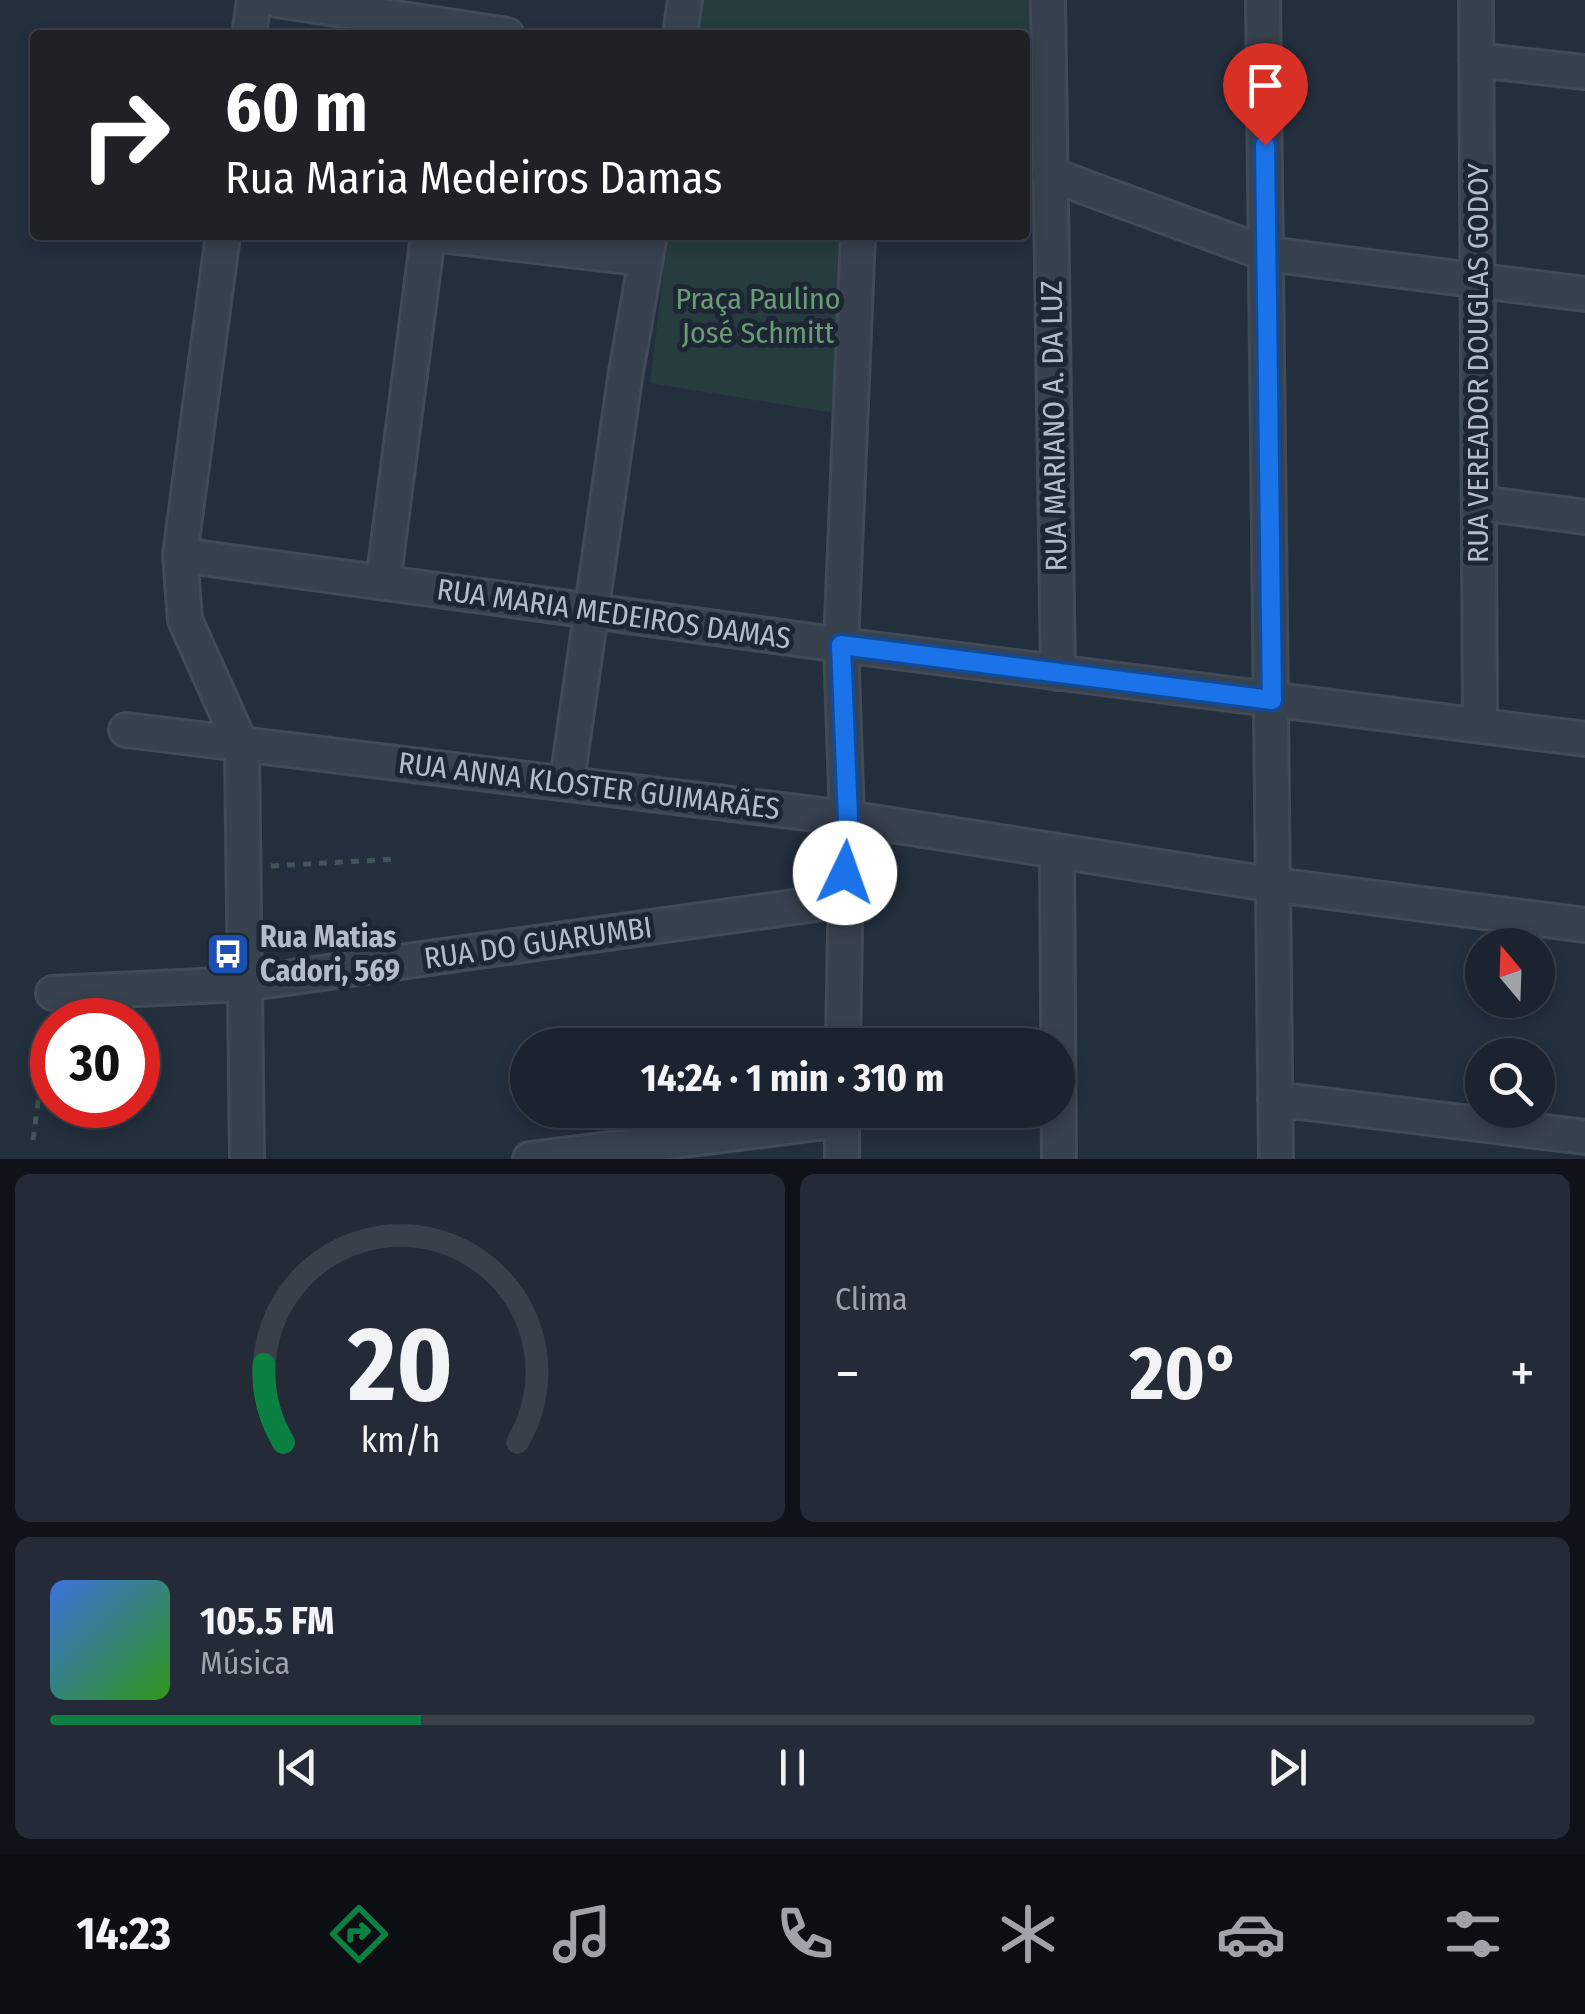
<!DOCTYPE html>
<html lang="pt">
<meta charset="utf-8">
<style>
body{margin:0;font-family:"Fira Sans Condensed",sans-serif;background:#242b36;color:#f1f3f6;height:100vh;display:flex;flex-direction:column;font-size:38px;white-space:nowrap}
*{box-sizing:border-box;margin:0}
p{font-size:32px;color:#a0a4aa}
.icon{flex:none;width:55px;height:55px;fill:none;stroke:currentColor;stroke-width:2;stroke-linecap:round;stroke-linejoin:round}
.map{position:relative;height:1159px;overflow:hidden}
.panel{display:flex;flex-direction:column;gap:15px;padding:15px;background:#0f1319;flex:1}
.panel>*{flex:none}
.banner{position:absolute;left:30px;top:30px;width:1000px;height:210px;border-radius:10px;box-shadow:0 5px 15px #0003,0 0 0 2px #39404a;background:#202124;color:#fff;overflow:hidden}
.needle{width:65px;rotate:341deg}
.fabs{position:absolute;left:1465px;top:928px;display:grid;gap:20px}
.fabs a{display:grid;place-items:center;width:90px;height:90px;border-radius:50%;background:#1b232e;box-shadow:0 5px 15px #0003,0 0 0 2px #39404a;font-size:50px}
.speed{position:absolute;left:30px;top:998px;display:flex;gap:20px;font-size:50px;font-weight:700;text-align:center}
.speed>*{display:grid;place-content:center;width:130px;height:130px;border-radius:50%;background:#1b232e;box-shadow:0 5px 15px #0003,0 0 0 2px #39404a;line-height:1}
.speed .limit{border:15px solid #d22;background:#fff;color:#111}
.pin{position:absolute;display:grid;place-items:center;width:85px;height:85px;color:#fff;margin:-102px -42px;border-radius:50% 50% 50% 0;rotate:-45deg;box-shadow:0 0 10px #0007}
.pin .icon{rotate:45deg}
.me{position:absolute;width:110px;margin:-55px;rotate:3deg;stroke-linejoin:round;filter:drop-shadow(0 0 8px #0008)}
.turn{display:flex;align-items:center;gap:35px;height:210px;padding:0 30px;font-size:45px}
.turn .icon{width:130px;height:130px;stroke-width:2.5}
.turn b{display:block;font-size:70px;line-height:85px}
.big{font-size:75px;font-weight:700;line-height:1.1}
.panel .widget{flex:1;display:flex;flex-direction:column;justify-content:center;gap:15px;min-width:0;padding:0 35px;border-radius:15px;background:#242b36}
.panel .dial{align-items:center;gap:0}
.dial svg{height:260px;overflow:visible;fill:none;stroke:#39404a;stroke-width:7;stroke-linecap:round;text-anchor:middle}
.dial text{fill:#f1f3f6;stroke:none}
.song{display:flex;align-items:center;gap:30px}
.cover{width:120px;height:120px;border-radius:15px;background:linear-gradient(135deg,hsl(220 70% 55%),hsl(110 70% 35%))}
.played{height:10px;border-radius:5px;background:linear-gradient(90deg,#0b8043 25%,#39404a 25%)}
.keys{display:flex;justify-content:space-around;direction:ltr}
.heat{display:flex;justify-content:space-between;align-items:center;font-size:55px;direction:ltr}
.panel .tiles{flex:1;display:grid;gap:15px;grid-template-columns:1fr 1fr}
.widget:last-child{grid-column:span 2}
.trip{position:absolute;left:510px;top:1028px;width:565px;height:100px;border-radius:50px;background:#1b232e;box-shadow:0 5px 15px #0003,0 0 0 2px #39404a;font-weight:700;line-height:100px;text-align:center}
.tab-bar{display:flex;height:160px;justify-content:space-around;align-items:center;background:#0b0e12;color:#a0a4aa}
.tab-bar .icon{width:70px;height:70px}
.tab-bar .on{color:#0b8043}
.tab-bar b{font-size:45px;color:#f1f3f6}
.map>svg:first-child{display:block}
.park{fill:#263c3f}
.lines{fill:none;stroke-linecap:round;stroke-linejoin:round}
.minor-casing{stroke:#414a57;stroke-width:38}
.path{stroke:#3f5557;stroke-width:5;stroke-dasharray:8 8;stroke-linecap:butt}
.minor{stroke:#38414e;stroke-width:32}
.route-casing{stroke:#114b97;stroke-width:25}
.route{stroke:#1a73e8;stroke-width:18}
.labels{text-anchor:middle;stroke-width:10;stroke-linejoin:round;paint-order:stroke}
.park-label{font-size:30px;fill:#6b9a76;stroke:#1d2633}
.street-label{font-size:30px;fill:#b4bcc9;stroke:#1d2633}
.poi-label{font-size:30px;font-weight:bold;fill:#b4bcc9;stroke:#1d2633;text-anchor:start}
</style>
<div class="map">
<svg width="1585" height="1159" viewBox="0 0 1585 1159">
<rect width="100%" height="100%" fill="#242f3e"/>
<path class="park" d="M696 0H1038L1043 194 1025 189V35H692Z
M668 235H845L835 413 650 383Z"/>
<g class="lines">
<g class="minor-casing">
<path id="minor" d="M277 0 507 35
M1048 0 1058 673
M1263 0 1276 1159
M1476 0 1480 725
M249 35 254 0
M680 35 685 0
M1476 60 1585 72
M1049 174 1267 254 1585 294
M223 235 180 555 185 620 242 747 247 1159
M441 235 646 259
M1479 503 1585 517
M180 555 841 645 1585 739
M383 583 428 235
M126 730 847 818 1275 885 1585 925
M567 781 625 378 650 235
M1057 853 1059 1159
M53 993 243 984 844 900
M843 1045 847 818 841 645 858 235
M1275 1099 1585 1137
M530 1159 842 1120
M842 1159V1110"/>
</g>
<path class="path" d="M271 866 398 859
M33 1140 49 1020"/>
<use href="#minor" class="minor"/>
</g>
<g class="lines">
<g class="route-casing">
<path id="route" d="M845 873 848 818 841 645 1272 700 1265 145"/>
</g>
<use href="#route" class="route"/>
</g>
<defs>
<g id="bus-square" transform="scale(2.25)"><rect x="-9" y="-9" width="18" height="18" rx="4" fill="#1a4fb4" stroke="#1d2633"/><path d="M-5-6H5V4H4V6H2V4H-2V6H-4V4H-5ZM-3.5-4V0h7V-4ZM-3.5 1.2v1.5H-2V1.2ZM2 1.2v1.5H3.5V1.2Z" fill="#fff"/></g>
</defs>
<g fill-rule="evenodd">
<use href="#bus-square" x="228" y="954"/>
</g>
<g class="labels">
<g class="park-label">
<text x="758" y="309">Praça Paulino<tspan x="758" dy="34">José Schmitt</tspan></text>
</g>
<g class="street-label">
<text transform="translate(1478 363) rotate(-90)" y="10">RUA VEREADOR DOUGLAS GODOY</text>
<text transform="translate(1054 426) rotate(-91)" y="10">RUA MARIANO A. DA LUZ</text>
<text transform="translate(614 614) rotate(8)" y="10">RUA MARIA MEDEIROS DAMAS</text>
<text transform="translate(589 786) rotate(7)" y="10">RUA ANNA KLOSTER GUIMARÃES</text>
<text transform="translate(538 943) rotate(-8)" y="10">RUA DO GUARUMBI</text>
</g>
<g class="poi-label">
<text x="260" y="947">Rua Matias<tspan x="260" dy="34">Cadori, 569</tspan></text>
</g>
</g>
</svg>
<div class="fabs">
<a><svg class="needle" viewBox="-14 -14 28 28"><path d="M0-13l5 13h-10z" fill="#e53935"/><path d="M0 13l5-13h-10z" fill="#a0a4aa"/></svg></a>
<a><svg class="icon" aria-label="search" viewBox="0 0 24 24"><circle cx="10" cy="10" r="6"/><path d="M15 15l6 6"/></svg></a>
</div>
<div class="speed"><div class="limit">30</div></div>
<div class="pin" style="left:1265px;top:145px;background:#d93025"><svg class="icon" aria-label="arrive" viewBox="0 0 24 24"><path d="M6 21V4h12l-3 4 3 4H6"/></svg></div>
<svg class="me" style="left:845px;top:873px" viewBox="-20 -20 40 40"><circle r="19" fill="#fff"/><path d="M0-13L10 11 0 6-10 11z" fill="#1a73e8"/></svg>
<div class="trip">14:24 · 1 min · 310 m</div>
<div class="banner">
<div class="turn"><svg class="icon" aria-label="right" viewBox="0 0 24 24"><path d="M7 20v-9h11M14 6l5 5-5 5"/></svg><div><b>60 m</b>Rua Maria Medeiros Damas</div></div>
</div>
</div>
<section class="panel">
<div class="tiles">
<div class="widget dial"><svg viewBox="0 0 100 80">
<path d="M14 69A42 42 0 1 1 86 69"/>
<path d="M14 69A42 42 0 0 1 8 45" stroke="#0b8043"/>
<text x="50" y="56" font-size="32" font-weight="700">20</text>
<text x="50" y="72" font-size="11">km/h</text>
</svg></div>
<div class="widget"><p>Clima</p>
<div class="heat"><a>−</a><b class="big">20°</b><a>+</a></div>
</div>
<div class="widget">
<div class="song"><i class="cover"></i><div><b>105.5 FM</b><p>Música</p></div></div>
<div class="played"></div>
<div class="keys"><svg class="icon" aria-label="previous" viewBox="0 0 24 24"><path d="M18 5L8 12l10 7zM5 5v14"/></svg><svg class="icon" aria-label="pause" viewBox="0 0 24 24"><path d="M8 5v14M16 5v14"/></svg><svg class="icon" aria-label="next" viewBox="0 0 24 24"><path d="M6 5l10 7-10 7zM19 5v14"/></svg></div>
</div>
</div>
</section>
<nav class="tab-bar">
<b>14:23</b>
<svg class="icon on" aria-label="directions" viewBox="0 0 24 24"><path d="M12 3l9 9-9 9-9-9zM9 14v-3h6M13 9l2 2-2 2"/></svg>
<svg class="icon" aria-label="music" viewBox="0 0 24 24"><path d="M9 18V5l10-2v13"/><circle cx="6" cy="18" r="3"/><circle cx="16" cy="16" r="3"/></svg>
<svg class="icon" aria-label="phone" viewBox="0 0 24 24"><path d="M5 4h4l2 5-3 2q2 4 5 5l2-3 5 2v4C11 20 4 13 5 4z"/></svg>
<svg class="icon" aria-label="climate" viewBox="0 0 24 24"><path d="M12 3v18M4 7l16 10M4 17L20 7"/></svg>
<svg class="icon" aria-label="car" viewBox="0 0 24 24"><path d="M5 17H2v-5l4-1 3-4h7l3 4 3 1v5h-3M9 17h6M6 11h13"/><circle cx="7" cy="17" r="2"/><circle cx="17" cy="17" r="2"/></svg>
<svg class="icon" aria-label="filters" viewBox="0 0 24 24"><path d="M4 7h16M4 17h16"/><circle cx="9" cy="7" r="2"/><circle cx="15" cy="17" r="2"/></svg>
</nav>
